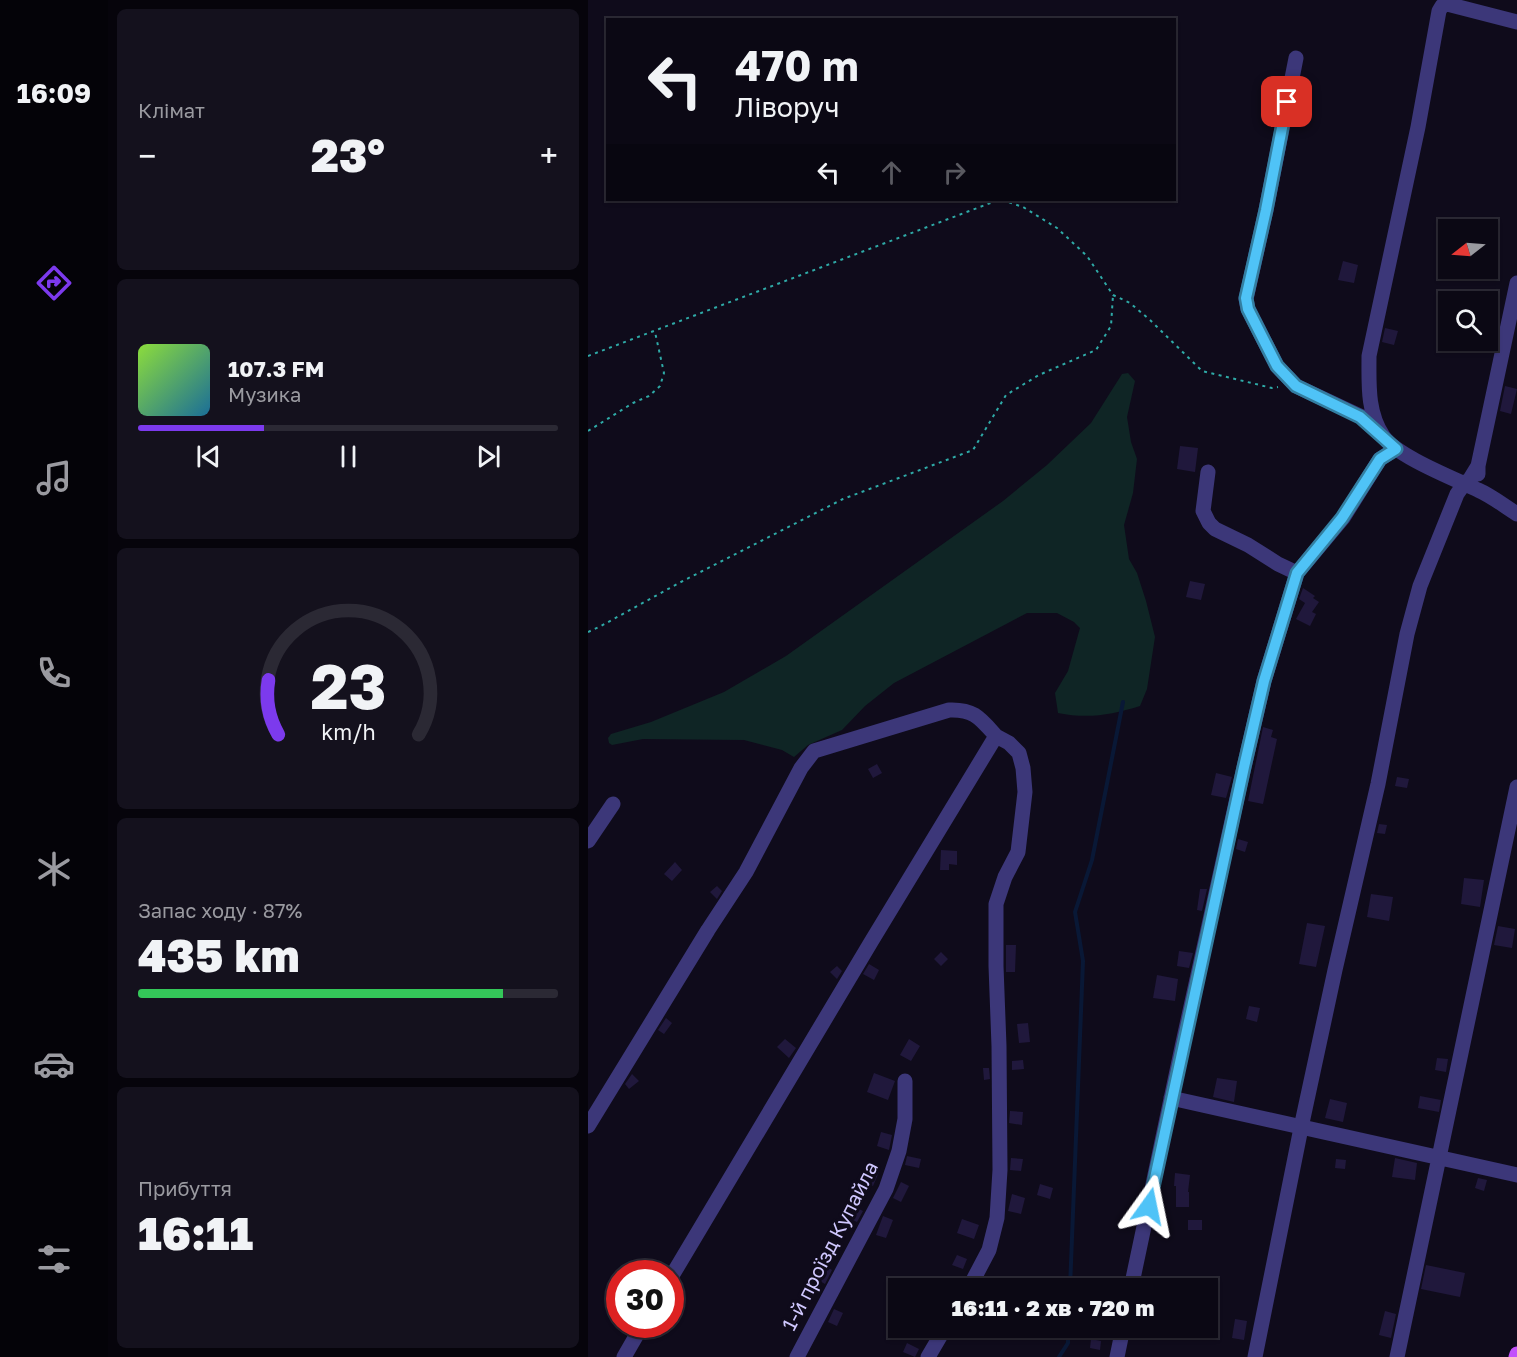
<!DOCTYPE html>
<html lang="uk">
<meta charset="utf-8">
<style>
body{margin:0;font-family:"Golos Text",sans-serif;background:#14111d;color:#f1f3f6;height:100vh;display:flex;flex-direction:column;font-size:22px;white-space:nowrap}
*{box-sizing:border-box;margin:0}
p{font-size:20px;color:#9a9aa0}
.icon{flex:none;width:33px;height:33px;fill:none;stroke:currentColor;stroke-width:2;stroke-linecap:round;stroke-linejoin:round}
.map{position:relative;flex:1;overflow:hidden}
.side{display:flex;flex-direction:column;gap:9px;padding:9px;background:#06040b;width:480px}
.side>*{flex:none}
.top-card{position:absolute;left:18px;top:18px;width:570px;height:183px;border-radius:0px;box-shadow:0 2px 4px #0004,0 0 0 2px #2b2934;background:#0b0814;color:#f1f3f6;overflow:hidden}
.needle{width:39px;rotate:253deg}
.fabs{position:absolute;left:850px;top:219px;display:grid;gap:12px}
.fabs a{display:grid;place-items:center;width:60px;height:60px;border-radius:0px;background:#0b0814;box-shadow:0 2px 4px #0004,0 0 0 2px #2b2934;font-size:30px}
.speed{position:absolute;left:18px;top:1260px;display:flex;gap:12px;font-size:30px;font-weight:700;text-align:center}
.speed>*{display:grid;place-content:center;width:78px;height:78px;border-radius:50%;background:#0b0814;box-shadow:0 2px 4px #0004,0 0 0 2px #2b2934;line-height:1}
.speed .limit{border:9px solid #d22;background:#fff;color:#111}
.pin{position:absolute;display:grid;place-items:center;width:51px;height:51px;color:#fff;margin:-26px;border-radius:12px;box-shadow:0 3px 9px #0006}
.me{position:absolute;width:66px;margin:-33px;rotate:12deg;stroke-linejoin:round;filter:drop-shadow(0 0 4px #0008)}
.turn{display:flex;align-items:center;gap:21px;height:126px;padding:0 30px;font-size:27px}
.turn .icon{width:78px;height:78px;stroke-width:2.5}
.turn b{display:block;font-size:42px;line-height:51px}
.lanes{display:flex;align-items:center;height:57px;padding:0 30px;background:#0003;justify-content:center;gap:30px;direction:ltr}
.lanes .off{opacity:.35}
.big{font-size:45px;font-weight:800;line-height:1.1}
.side .widget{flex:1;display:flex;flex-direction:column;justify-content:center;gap:9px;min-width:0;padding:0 21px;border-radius:9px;background:#14111d}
.side .dial{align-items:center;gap:0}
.dial svg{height:156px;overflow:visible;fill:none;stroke:#2b2934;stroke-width:7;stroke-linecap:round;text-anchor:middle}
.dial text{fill:#f1f3f6;stroke:none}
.song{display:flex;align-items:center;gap:18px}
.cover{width:72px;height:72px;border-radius:9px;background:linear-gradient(135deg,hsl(90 70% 55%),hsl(200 70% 35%))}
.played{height:6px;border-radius:3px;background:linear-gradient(90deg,#7c3aed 30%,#2b2934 30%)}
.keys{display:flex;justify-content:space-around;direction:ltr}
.heat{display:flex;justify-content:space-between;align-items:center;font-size:33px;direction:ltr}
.charge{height:9px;border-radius:4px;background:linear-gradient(90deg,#34c759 87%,#2b2934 0)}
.trip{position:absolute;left:300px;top:1278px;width:330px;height:60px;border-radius:0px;background:#0b0814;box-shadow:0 2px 4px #0004,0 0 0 2px #2b2934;font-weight:800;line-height:60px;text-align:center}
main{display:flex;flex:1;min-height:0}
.dock{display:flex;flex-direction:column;width:108px;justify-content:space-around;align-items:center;background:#040308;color:#9a9aa0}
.dock .icon{width:42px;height:42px}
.dock .on{color:#7c3aed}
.dock b{font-size:27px;color:#f1f3f6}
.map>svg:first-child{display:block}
.green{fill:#0f2525}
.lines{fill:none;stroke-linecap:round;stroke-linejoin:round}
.stream{stroke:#091836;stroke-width:4}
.building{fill:#20183c}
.path{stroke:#2faaa7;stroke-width:2;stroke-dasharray:3 4.5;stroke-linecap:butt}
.minor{stroke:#3c3779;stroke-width:15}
.major{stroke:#c250fb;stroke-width:15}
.route-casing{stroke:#337fa1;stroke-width:15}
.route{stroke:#4fc3f7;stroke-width:10}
.labels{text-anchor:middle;stroke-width:6;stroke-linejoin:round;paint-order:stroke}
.street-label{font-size:20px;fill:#cfc7fe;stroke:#0f0b1b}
</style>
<main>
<nav class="dock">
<b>16:09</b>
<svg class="icon on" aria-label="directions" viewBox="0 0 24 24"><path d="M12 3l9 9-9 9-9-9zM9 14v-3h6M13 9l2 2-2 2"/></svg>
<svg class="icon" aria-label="music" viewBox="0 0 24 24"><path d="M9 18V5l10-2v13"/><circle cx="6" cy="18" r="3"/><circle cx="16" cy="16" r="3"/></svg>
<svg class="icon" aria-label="phone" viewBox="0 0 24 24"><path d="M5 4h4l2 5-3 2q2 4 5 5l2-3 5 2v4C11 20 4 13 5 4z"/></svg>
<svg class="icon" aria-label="climate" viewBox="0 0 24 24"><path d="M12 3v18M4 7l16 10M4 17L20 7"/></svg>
<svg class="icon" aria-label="car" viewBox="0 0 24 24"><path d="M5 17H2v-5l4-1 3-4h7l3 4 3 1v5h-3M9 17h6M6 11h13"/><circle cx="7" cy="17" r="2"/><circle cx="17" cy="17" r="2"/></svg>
<svg class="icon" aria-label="filters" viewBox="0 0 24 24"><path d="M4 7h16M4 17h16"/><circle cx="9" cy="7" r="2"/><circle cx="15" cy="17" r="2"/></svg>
</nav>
<section class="side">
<div class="widget"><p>Клімат</p>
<div class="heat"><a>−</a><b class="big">23°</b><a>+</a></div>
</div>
<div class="widget">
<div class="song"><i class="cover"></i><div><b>107.3 FM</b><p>Музика</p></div></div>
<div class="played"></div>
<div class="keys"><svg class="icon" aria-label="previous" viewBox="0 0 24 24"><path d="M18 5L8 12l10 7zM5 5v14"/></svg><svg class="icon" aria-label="pause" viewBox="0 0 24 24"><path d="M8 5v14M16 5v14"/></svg><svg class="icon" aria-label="next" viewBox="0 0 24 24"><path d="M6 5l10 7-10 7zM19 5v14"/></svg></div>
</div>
<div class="widget dial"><svg viewBox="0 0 100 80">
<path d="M14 69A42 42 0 1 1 86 69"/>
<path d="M14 69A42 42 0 0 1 9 41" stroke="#7c3aed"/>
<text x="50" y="56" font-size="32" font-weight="700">23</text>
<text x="50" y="72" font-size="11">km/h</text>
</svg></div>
<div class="widget"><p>Запас ходу · 87%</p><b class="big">435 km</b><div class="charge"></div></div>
<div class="widget"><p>Прибуття</p><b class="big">16:11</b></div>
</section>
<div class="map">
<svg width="929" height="1357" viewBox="0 0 929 1357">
<rect width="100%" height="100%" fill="#0f0b1b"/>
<path class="green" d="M540 373 547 381 539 417 543 442 549 459 545 493 536 525 541 559 549 573 558 601 567 637 559 689 552 706C523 715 500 719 470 713L467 693 480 671 492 628 486 622 469 613H439L306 683 277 706 254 730 220 745 206 757 194 750 156 740 55 739 24 745 21 743 20 738 23 734 63 722 136 692 198 656 415 501 459 465 503 423 534 374Z"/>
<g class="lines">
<path class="stream" d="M482 1288 495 961 487 912 504 860 535 702
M471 1357 480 1343V1328"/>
</g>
<path class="building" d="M755 261 770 265 766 283 750 280Z
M797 328 810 331 806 345 794 342Z
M917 386 929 389 923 414 912 411Z
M592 446 610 448 607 472 589 469Z
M602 581 617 584 613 600 598 597Z
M715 588 727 596 725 598 731 602 724 612 728 614 722 626 708 619 717 603 711 599Z
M675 727 685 730 683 737 689 739 675 804 660 801Z
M289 764 294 773 285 778 280 769Z
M628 773 644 777 638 798 623 795Z
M809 777 821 779 819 788 807 786Z
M791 824 799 825 797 834 789 833Z
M650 839 660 842 657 852 648 849Z
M353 850 369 851V865L361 864V870H352Z
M87 862 94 870 84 881 76 874Z
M876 878 896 880 892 907 873 904Z
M129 886 134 891 129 899 122 892Z
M612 889H619L614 911 609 910Z
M783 894 805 897 801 921 779 917Z
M719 923 737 926 728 967 711 964Z
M910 926 927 929 924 948 906 945Z
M418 945H428L427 972H418Z
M591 951 605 953 601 968 589 966Z
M353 952 360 959 353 966 346 959Z
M281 964 291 970 286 980 275 974Z
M249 966 254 971 249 979 242 972Z
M569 975 590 979 587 1001 565 998Z
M661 1006 672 1008 669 1022 658 1019Z
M78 1018 84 1023 76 1034 70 1030Z
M440 1023 442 1042 431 1043 429 1024Z
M197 1039 208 1048 201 1058 189 1047Z
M321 1039 332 1046 323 1061 312 1055Z
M849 1058 860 1059 858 1072 847 1070Z
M435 1060 436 1069 424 1070V1061Z
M395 1068H401L402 1079 396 1080Z
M286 1073 307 1081 300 1100 279 1092Z
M44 1074 51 1081 41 1089 37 1084Z
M629 1078 649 1081 646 1102 625 1097Z
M832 1096 853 1100 851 1112 830 1108Z
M742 1099 759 1103 755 1122 737 1118Z
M422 1111 435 1112 434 1125 421 1123Z
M293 1132 304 1135 301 1150 289 1146Z
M319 1156 333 1159 331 1168 317 1165Z
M423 1158 435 1159 433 1171 422 1170Z
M807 1158 829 1163 827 1180 804 1177Z
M748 1159 758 1160 757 1169 747 1168Z
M281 1168 291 1172 285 1186 275 1181Z
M587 1173 602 1175 600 1192H601V1207H588V1186H586Z
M890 1178 899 1180 896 1191 887 1188Z
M313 1182 321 1186 313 1202 305 1198Z
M452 1184 465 1188 462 1199 449 1195Z
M424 1194 437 1198 433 1214 420 1211Z
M263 1205 275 1211 269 1222 257 1216Z
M295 1216 305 1220 298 1238 288 1235Z
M374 1219 391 1225 386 1239 369 1233Z
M600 1220H614V1230H600Z
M369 1255 379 1259 375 1269 364 1265Z
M231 1262 244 1270 237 1284 223 1276Z
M838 1265 877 1273 872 1297 833 1289Z
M246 1309 255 1313 249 1326 240 1322Z
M797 1311 808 1314 803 1338 791 1335Z
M647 1319 659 1321 656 1340 644 1338Z
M503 1339 513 1341 512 1350 502 1348Z
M319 1343 331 1349 327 1357 315 1352Z"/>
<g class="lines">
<path class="path" d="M0 356 405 202 414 200 435 207 469 228 499 256 525 295 542 303 562 320 614 371 684 388 690 387
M0 431 45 403 61 396 72 386 76 373 67 332
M0 632 13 626 91 583 255 499 385 450 418 395 451 375 508 350 523 326 525 295"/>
<path class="minor" d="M929 22 859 4 854 6 851 11 830 127 781 356C781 384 779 412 795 436 808 456 867 479 890 490 904 496 916 506 929 514
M708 58 678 210 658 299 660 309 689 366 708 386 772 416 791 433
M620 472 615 511 621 523 627 529 660 545 690 564 709 573
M890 474V466L929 283
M0 841 25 804
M583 1098 929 1175
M0 1126 120 930 158 872 213 768 226 751 361 710C386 709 392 718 408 736
M82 1279 283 942 408 736 421 743 431 753 435 768 437 792 430 852 417 877 408 904V966L411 1046 412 1170 409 1218 401 1250 381 1288
M543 1288 594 1047 651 789 676 681 709 573 755 518 792 459 808 449
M36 1357 55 1324
M209 1357 298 1189 311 1151 317 1119V1081
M340 1357 357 1328
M529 1357 535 1328
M667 1357 714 1123 747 970 790 784 819 634 832 586 869 494 876 484 882 479 890 466
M809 1357 929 787"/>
<path class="major" d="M928 1357 929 1354"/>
</g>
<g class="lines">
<g class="route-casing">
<path id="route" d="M561 1206 656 767 676 681 709 573 754 518 792 459 808 449 772 417 708 386 689 366 660 309 658 298 678 210 699 102"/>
</g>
<use href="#route" class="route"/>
</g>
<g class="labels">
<g class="street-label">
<text transform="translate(242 1246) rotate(-63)" y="7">1-й проїзд Купайла</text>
</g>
</g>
</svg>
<div class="fabs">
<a><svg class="needle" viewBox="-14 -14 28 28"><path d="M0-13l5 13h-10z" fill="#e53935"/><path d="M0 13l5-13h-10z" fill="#9a9aa0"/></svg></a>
<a><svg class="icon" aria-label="search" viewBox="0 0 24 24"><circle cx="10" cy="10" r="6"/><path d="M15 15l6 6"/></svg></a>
</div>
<div class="speed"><div class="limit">30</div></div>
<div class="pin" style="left:699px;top:102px;background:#d93025"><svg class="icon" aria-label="arrive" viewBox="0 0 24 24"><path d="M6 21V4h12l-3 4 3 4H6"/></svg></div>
<svg class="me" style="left:561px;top:1206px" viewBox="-20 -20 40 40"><path d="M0-17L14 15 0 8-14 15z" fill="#4fc3f7" stroke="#fff" stroke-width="4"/></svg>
<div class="trip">16:11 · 2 хв · 720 m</div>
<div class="top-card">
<div class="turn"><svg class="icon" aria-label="left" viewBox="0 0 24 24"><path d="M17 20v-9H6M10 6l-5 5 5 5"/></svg><div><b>470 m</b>Ліворуч</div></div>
<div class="lanes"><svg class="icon" aria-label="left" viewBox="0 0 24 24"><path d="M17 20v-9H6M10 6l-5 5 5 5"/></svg><svg class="icon off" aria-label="ahead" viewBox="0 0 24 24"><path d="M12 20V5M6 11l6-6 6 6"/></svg><svg class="icon off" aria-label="right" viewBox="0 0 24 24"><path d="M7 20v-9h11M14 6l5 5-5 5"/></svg></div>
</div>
</div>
</main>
